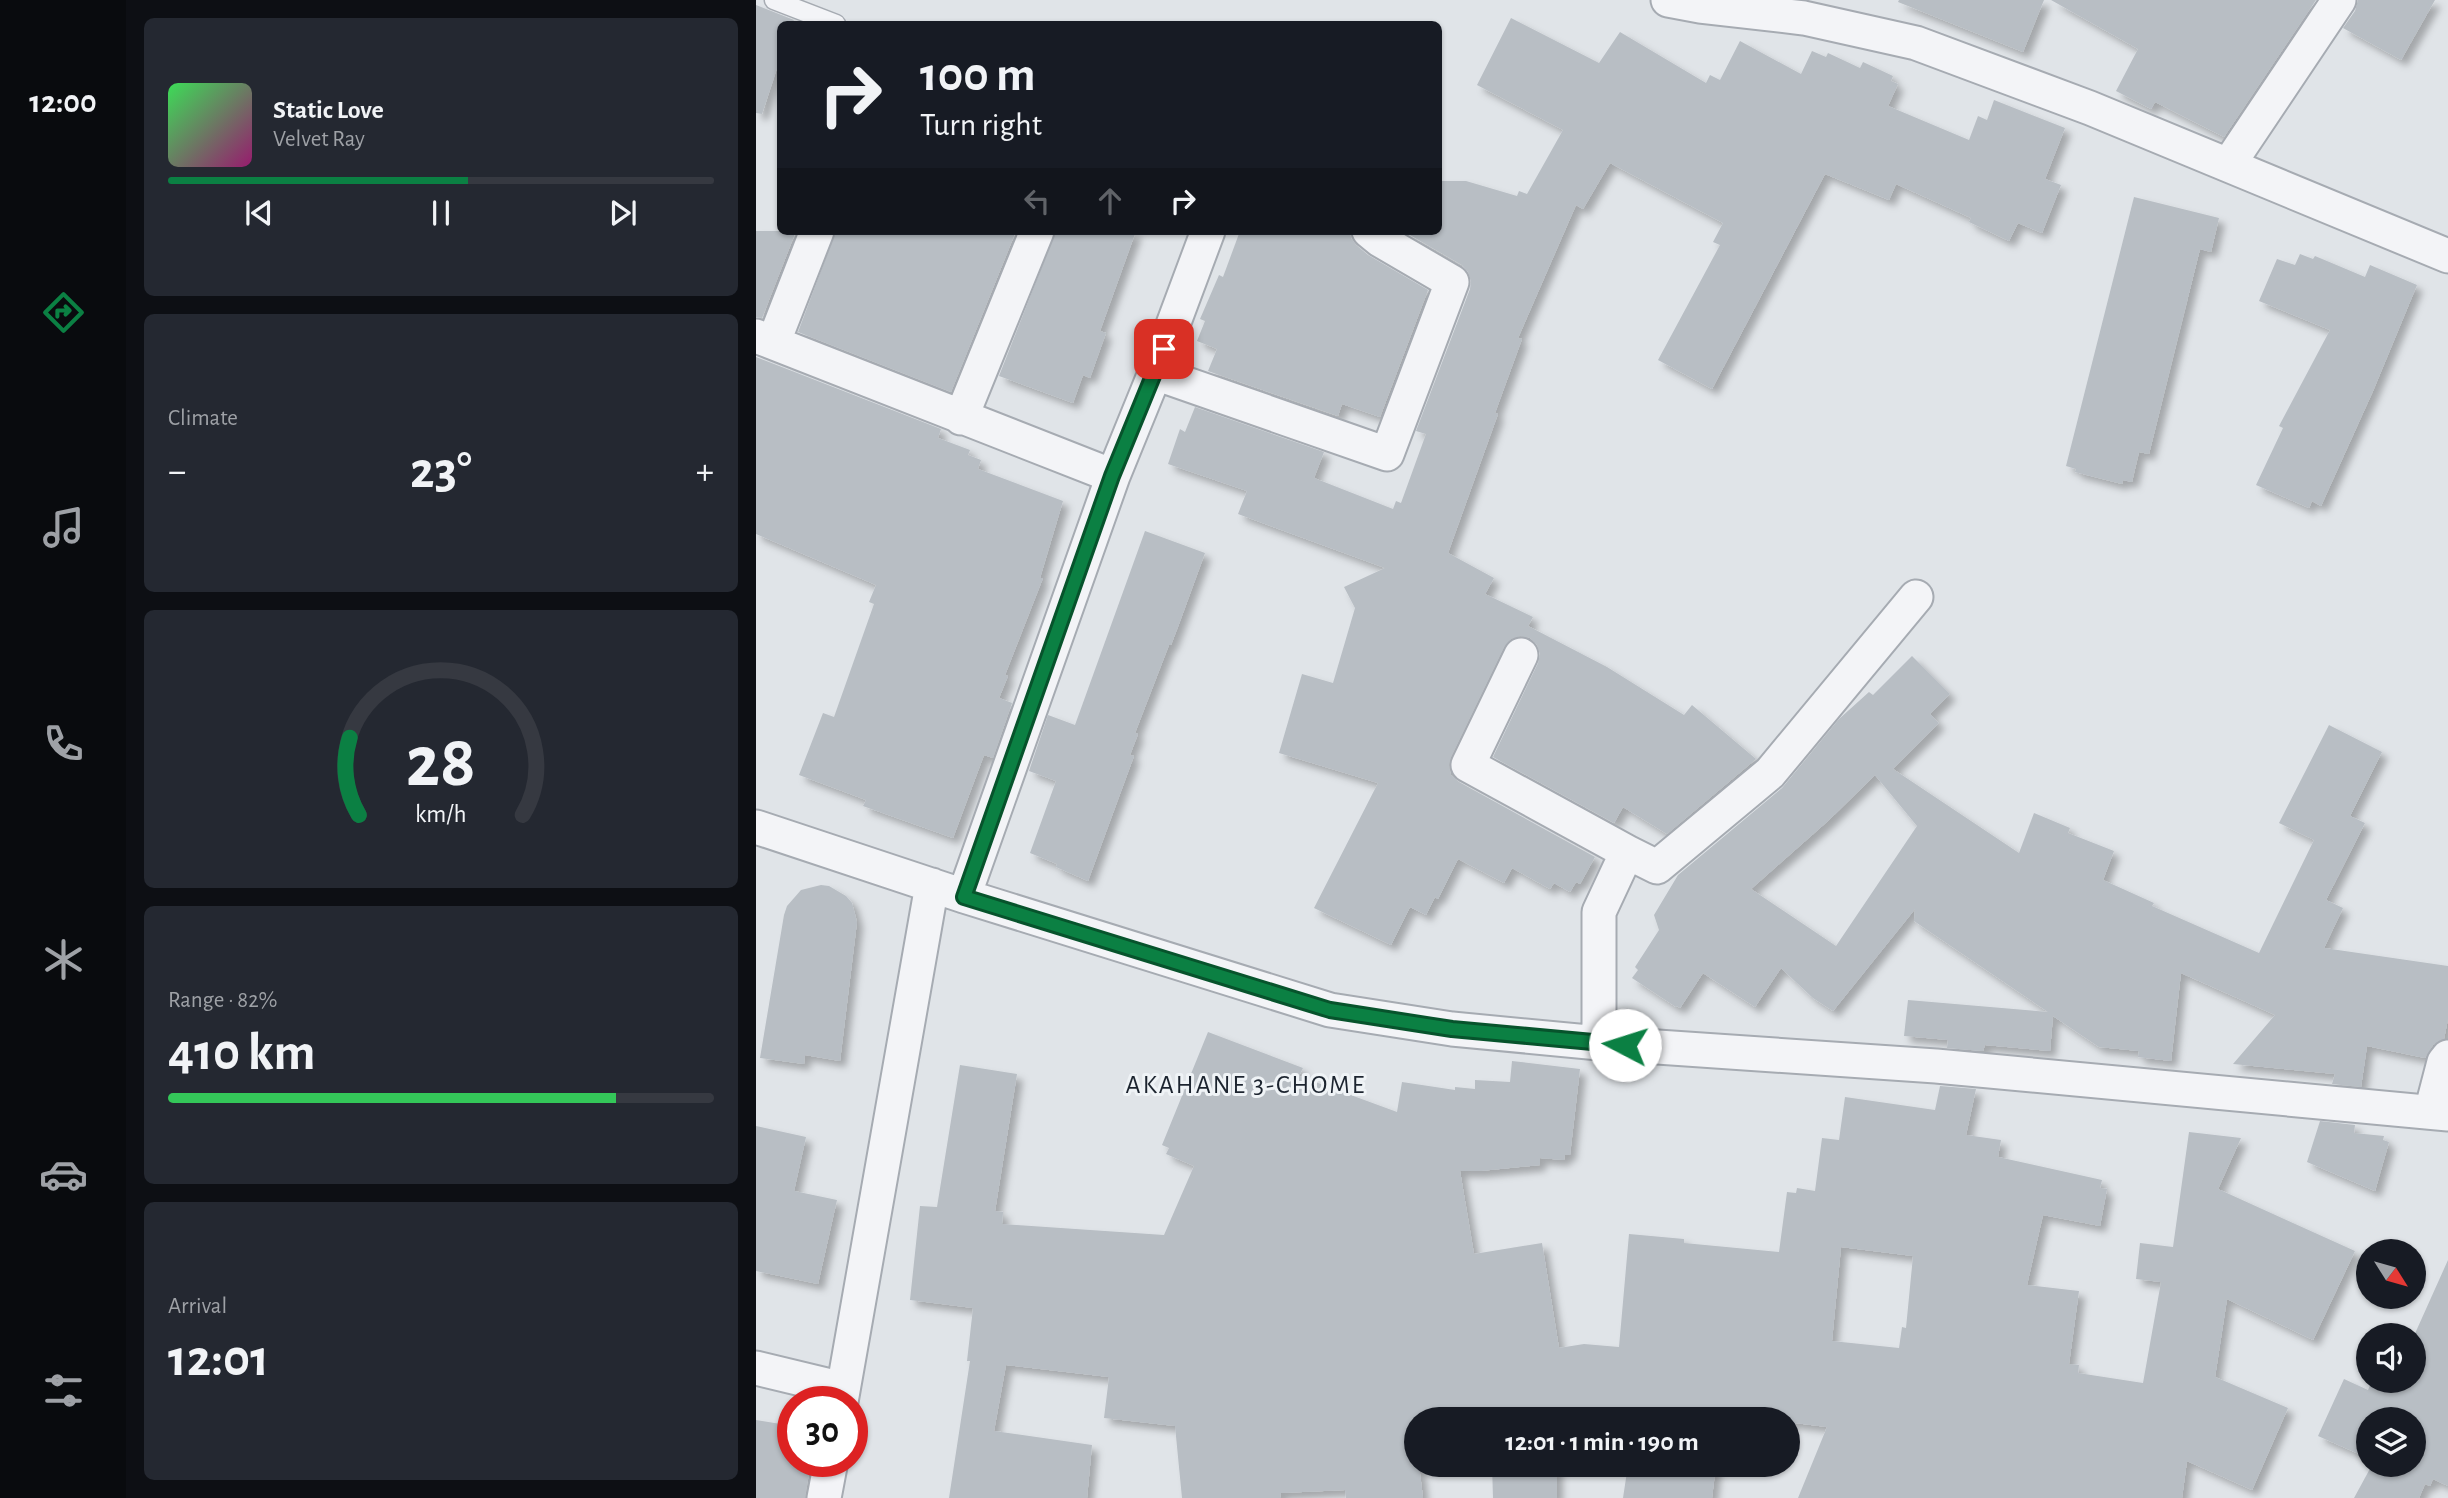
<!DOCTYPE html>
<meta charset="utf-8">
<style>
body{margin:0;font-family:"Alegreya Sans",sans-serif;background:#242831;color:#f1f3f6;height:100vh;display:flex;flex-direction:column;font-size:26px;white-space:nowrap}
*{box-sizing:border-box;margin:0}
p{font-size:23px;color:#9ea1a6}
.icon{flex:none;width:38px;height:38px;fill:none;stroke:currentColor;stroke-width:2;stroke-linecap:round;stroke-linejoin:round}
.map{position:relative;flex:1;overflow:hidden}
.drawer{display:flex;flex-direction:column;gap:18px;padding:18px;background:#0d0f14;width:630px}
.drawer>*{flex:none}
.hud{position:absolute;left:21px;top:21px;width:665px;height:214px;border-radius:10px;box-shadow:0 2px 5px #0004;background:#171b24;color:#f1f3f6;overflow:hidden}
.needle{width:46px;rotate:127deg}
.controls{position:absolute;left:1600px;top:1239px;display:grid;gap:14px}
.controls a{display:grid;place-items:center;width:70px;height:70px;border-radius:50%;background:#171b24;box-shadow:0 2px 5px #0004;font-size:35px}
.speed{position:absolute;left:21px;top:1386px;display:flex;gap:14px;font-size:35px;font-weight:700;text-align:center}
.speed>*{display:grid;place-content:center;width:91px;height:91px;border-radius:50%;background:#171b24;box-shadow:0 2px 5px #0004;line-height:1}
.speed .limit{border:10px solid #d22;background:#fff;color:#111}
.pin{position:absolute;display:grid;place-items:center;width:60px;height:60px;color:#fff;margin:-30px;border-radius:14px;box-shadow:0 4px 10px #0006}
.me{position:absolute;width:77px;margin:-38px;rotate:275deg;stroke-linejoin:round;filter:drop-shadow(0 0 5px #0008)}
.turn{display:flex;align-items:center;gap:24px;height:147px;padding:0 28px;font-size:32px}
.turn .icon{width:91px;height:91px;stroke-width:2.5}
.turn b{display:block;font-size:49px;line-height:60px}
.lanes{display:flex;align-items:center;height:66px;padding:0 28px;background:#0003;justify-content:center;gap:35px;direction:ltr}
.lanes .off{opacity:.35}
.big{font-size:52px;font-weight:600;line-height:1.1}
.drawer .tile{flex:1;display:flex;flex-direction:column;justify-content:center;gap:10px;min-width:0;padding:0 24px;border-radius:10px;background:#242831}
.drawer .dial{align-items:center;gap:0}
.dial svg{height:182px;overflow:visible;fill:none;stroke:#363941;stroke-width:7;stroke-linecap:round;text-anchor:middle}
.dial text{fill:#f1f3f6;stroke:none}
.song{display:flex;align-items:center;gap:21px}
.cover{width:84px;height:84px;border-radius:10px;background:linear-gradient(135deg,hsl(130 70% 55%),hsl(320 70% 35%))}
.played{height:7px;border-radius:4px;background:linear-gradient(90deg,#0b8043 55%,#363941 55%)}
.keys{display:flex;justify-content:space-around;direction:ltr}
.heat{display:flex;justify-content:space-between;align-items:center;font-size:38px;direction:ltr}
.charge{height:10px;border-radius:5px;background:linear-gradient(90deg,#34c759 82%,#363941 0)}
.trip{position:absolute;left:648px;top:1407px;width:396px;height:70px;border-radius:35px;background:#171b24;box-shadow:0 2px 5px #0004;font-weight:600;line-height:70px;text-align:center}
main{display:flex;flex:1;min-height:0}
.tab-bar{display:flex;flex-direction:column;width:126px;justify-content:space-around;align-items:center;background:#090b0e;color:#9ea1a6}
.tab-bar .icon{width:49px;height:49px}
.tab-bar .on{color:#0b8043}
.tab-bar b{font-size:32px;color:#f1f3f6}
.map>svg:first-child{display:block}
.building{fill:#b8bec4;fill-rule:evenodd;filter:url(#shadow)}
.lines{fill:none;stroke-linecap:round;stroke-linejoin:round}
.lane-casing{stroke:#a6abb2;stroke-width:21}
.street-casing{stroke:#a6abb2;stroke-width:37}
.lane{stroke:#f3f4f7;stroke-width:18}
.street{stroke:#f3f4f7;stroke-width:33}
.route-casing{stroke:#07532c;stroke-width:18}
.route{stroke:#0b8043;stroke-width:12}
.labels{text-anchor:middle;stroke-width:6;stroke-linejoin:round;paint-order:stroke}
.neighbourhood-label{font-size:26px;letter-spacing:2px;fill:#1c242f;stroke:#eff3f6}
</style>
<main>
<nav class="tab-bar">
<b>12:00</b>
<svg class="icon on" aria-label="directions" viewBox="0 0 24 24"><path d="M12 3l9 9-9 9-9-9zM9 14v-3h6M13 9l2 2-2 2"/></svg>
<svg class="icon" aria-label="music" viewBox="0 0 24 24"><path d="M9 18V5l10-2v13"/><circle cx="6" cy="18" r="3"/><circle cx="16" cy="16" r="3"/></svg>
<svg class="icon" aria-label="phone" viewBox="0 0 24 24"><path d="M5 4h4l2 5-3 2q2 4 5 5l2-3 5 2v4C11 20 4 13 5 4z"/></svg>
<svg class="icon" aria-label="climate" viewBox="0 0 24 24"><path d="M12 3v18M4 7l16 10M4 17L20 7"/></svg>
<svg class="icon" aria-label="car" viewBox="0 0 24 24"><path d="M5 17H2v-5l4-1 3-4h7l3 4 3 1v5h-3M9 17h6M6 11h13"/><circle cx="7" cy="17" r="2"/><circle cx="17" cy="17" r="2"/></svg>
<svg class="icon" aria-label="filters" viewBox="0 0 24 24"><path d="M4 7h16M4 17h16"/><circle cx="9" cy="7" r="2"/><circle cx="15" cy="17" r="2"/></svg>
</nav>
<section class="drawer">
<div class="tile">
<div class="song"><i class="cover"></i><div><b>Static Love</b><p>Velvet Ray</p></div></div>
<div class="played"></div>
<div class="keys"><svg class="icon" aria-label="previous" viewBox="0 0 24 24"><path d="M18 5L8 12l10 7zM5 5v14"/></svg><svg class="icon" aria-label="pause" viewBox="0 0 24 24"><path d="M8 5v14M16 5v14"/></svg><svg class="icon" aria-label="next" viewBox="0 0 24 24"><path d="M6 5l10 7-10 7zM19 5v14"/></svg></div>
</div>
<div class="tile"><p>Climate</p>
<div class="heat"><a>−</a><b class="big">23°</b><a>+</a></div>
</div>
<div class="tile dial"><svg viewBox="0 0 100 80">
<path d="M14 69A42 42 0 1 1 86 69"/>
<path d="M14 69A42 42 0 0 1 10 35" stroke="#0b8043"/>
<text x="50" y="56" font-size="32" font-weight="700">28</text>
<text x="50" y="72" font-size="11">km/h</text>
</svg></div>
<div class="tile"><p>Range · 82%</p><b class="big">410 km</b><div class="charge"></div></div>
<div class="tile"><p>Arrival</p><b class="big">12:01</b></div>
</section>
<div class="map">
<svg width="1692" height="1498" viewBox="0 0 1692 1498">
<defs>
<filter id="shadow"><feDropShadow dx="6" dy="6" stdDeviation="3.5" flood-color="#0004"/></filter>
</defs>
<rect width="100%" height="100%" fill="#e0e4e8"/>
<path class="building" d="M1143 0H1288L1267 52 1142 2Z
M1295 0H1560L1468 137 1399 102 1395 109 1360 91 1382 49Z
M1602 0H1679L1645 60 1587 28 1599 11Z
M0 5 38 20 36 24H24V59L6 114 0 113Z
M755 18 843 63 864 32 950 83 954 75 964 80 984 41 1045 74 1056 51 1070 57 1072 53 1104 68 1107 62 1137 76 1135 81 1142 84 1132 106 1213 140 1222 116 1231 120 1238 100 1309 128 1289 179 1305 185 1286 233 1262 223 1253 241 1213 222 1215 218 1140 184 1133 200 1069 174 956 389 902 360 964 245 957 242 967 223 854 163 827 209 820 205 762 338 766 339 739 413 742 414 692 553 738 578 729 594 777 617 772 626 851 667 928 715 936 705 1000 759 911 834 867 807 858 823 737 757 782 663 784 654 781 645 774 638 764 636 755 639 748 647 695 757 693 765 695 775 703 782 839 857 824 884 820 882 814 892 798 883 794 889 756 868 748 883 702 859 682 899 679 897 670 915 654 907 635 945 558 908 622 783 523 753 546 674 577 683 599 608 588 587 629 568 482 514 491 491 412 464 424 429 429 432 439 407 568 452 558 478 637 509 640 501 645 503 670 434 660 431 714 289 715 281 712 272 706 265 647 231H682V181H710L761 196 763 191 771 194 807 130 721 85Z
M1378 197 1463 218 1455 252 1444 249 1393 454 1383 452 1376 482 1367 480 1366 484 1319 472 1320 469 1310 466Z
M0 231H40L6 318 0 317Z
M80 231H260L195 392 42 332Z
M300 231H380L344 331 350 333 334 378 327 375 317 403 243 376Z
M484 231H594L595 238 600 245 612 255 672 290 624 417 586 404 582 416 452 371 461 349 441 341 449 321 444 319 463 275 467 277Z
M1544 254 1557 259 1559 256 1609 277 1614 265 1661 285 1617 391 1565 506 1556 501 1553 508 1500 485 1527 428 1523 426 1574 330 1503 301 1521 259 1539 265Z
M0 357 185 429 182 438 214 450 212 455 225 460 222 469 307 501 284 578H287L249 675 252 676 243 698 256 703 237 758 228 755 197 838 107 806 110 800 43 775 67 713 78 717 118 604 113 602 120 585 0 534Z
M389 531 449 553 423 624 415 645H413L379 733 382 734 374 755 378 756 332 881 300 867 301 864 274 853 300 781 273 771 292 715 319 725Z
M1156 656 1194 694 1174 714 1183 723 1137 769 1263 853 1278 813 1314 828 1312 833 1358 851 1347 880 1398 903 1396 906 1503 953 1558 840 1523 823 1573 725 1626 752 1594 816 1609 823 1570 900 1587 908 1568 948 1692 966V1019L1688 1039 1677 1045 1669 1058 1611 1046 1605 1087 1576 1084 1579 1074 1477 1064 1519 1015 1425 973 1415 1061 1382 1057 1383 1051 1343 1047 1297 1016 1294 1051 1229 1045 1227 1051 1191 1048 1192 1040 1148 1036 1152 1000 1292 1012 1158 921 1159 909 1077 1011 1057 998 1025 968 999 1007 947 973 924 1008 921 1006 920 1007 876 978 882 970 879 967 903 930 898 915 922 875 1026 788 1083 719 1113 692 1117 695ZM1119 775 1161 826 1080 946 995 889 1073 820Z
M65 885 73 886 90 896 96 903 101 922 84 1061 49 1055 48 1064 4 1058 28 915 31 906 45 890Z
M452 1032 547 1068 543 1076 641 1112 646 1082 699 1090V1087L719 1089V1080L754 1082 756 1061 824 1069 814 1155H809L808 1160 784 1158V1165L724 1171H704L718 1254 786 1243 803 1348 828 1344 863 1347 873 1234 928 1239V1243L1023 1252 1031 1192 1040 1193 1041 1188 1059 1191 1066 1138 1083 1140 1089 1097 1179 1110 1184 1086 1220 1089 1210 1135 1245 1140 1242 1157 1346 1180 1344 1188 1351 1189 1344 1226 1287 1215 1271 1285 1323 1291 1313 1364 1323 1365 1322 1373 1387 1383 1405 1282 1380 1279 1384 1243 1417 1247 1433 1132 1485 1138 1462 1189 1599 1251 1557 1340 1471 1299 1459 1377 1532 1408 1496 1490 1431 1461 1426 1498H1042L1071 1427 1031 1422V1419L980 1415V1419H878L879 1412 835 1408 799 1414V1419H658L660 1465H663L667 1498H590L589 1490 525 1493 524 1498H426L419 1426 348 1418 353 1377 250 1365 238 1431 336 1445 331 1498H193L214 1361H211L217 1308 154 1300 164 1206 181 1207 204 1065 261 1074 239 1211 247 1212 246 1224 408 1235 438 1166 410 1154 413 1148 406 1145ZM1085 1247 1157 1256 1150 1328 1146 1327 1143 1348 1076 1341Z
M1564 1121 1599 1125 1598 1133 1628 1136 1627 1140 1633 1142 1619 1191 1551 1162Z
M0 1126 50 1137 38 1191 81 1200 62 1284 0 1271Z
M1692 1260V1486L1677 1479 1674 1486 1669 1484 1663 1498H1598L1616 1465H1657V1419H1612V1458L1562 1436 1588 1379 1612 1390 1616 1381H1657V1338Z
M0 1420 37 1426V1461H55L49 1498H0Z
M736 1465H801V1498H737Z
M872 1465H960L956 1498H867Z"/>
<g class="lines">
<g class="lane-casing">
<path id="lane" d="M18 0 80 24"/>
</g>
<g class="street-casing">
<path id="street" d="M912 0 944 6 1048 18 1160 43 1334 108 1692 256
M1473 164 1583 0
M0 336 357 476
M18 341 61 231
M399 373 631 454 696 282 624 240 613 231
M205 418 281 231
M765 655 712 765 871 852 843 912V1043
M0 827 208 896 574 1010 696 1029 843 1043 1180 1066 1692 1114
M871 852 901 867 1014 773 1160 597
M208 896 357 476 399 373 452 231
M1675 1112 1688 1062 1692 1057
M0 1368 87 1389
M85 1402 176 885
M68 1498 75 1461"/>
</g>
<use href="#lane" class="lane"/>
<use href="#street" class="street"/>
</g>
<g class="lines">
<g class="route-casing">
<path id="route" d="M408 349 356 476 208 897 574 1010 696 1029 869 1045"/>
</g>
<use href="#route" class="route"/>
</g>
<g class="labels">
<g class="neighbourhood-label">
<text x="490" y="1093">AKAHANE 3-CHOME</text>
</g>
</g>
</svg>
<div class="controls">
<a><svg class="needle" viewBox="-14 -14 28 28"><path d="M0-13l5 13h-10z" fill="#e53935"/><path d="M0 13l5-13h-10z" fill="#9ea1a6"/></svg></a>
<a><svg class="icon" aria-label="sound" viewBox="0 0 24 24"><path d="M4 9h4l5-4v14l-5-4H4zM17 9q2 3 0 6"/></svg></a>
<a><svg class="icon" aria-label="layers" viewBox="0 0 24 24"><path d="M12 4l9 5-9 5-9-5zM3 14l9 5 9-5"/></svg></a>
</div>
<div class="speed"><div class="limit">30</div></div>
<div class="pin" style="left:408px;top:349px;background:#d93025"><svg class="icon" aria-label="arrive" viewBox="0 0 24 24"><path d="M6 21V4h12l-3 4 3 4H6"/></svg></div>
<svg class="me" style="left:869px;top:1045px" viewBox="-20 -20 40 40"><circle r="19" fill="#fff"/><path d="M0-13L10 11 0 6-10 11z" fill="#0b8043"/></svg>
<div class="trip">12:01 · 1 min · 190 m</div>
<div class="hud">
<div class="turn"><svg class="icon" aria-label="right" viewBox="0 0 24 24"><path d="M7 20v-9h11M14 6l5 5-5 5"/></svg><div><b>100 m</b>Turn right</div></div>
<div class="lanes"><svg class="icon off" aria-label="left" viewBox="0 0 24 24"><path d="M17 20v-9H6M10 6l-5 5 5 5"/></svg><svg class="icon off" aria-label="ahead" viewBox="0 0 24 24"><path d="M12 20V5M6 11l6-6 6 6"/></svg><svg class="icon" aria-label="right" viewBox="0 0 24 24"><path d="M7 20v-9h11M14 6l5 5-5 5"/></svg></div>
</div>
</div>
</main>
